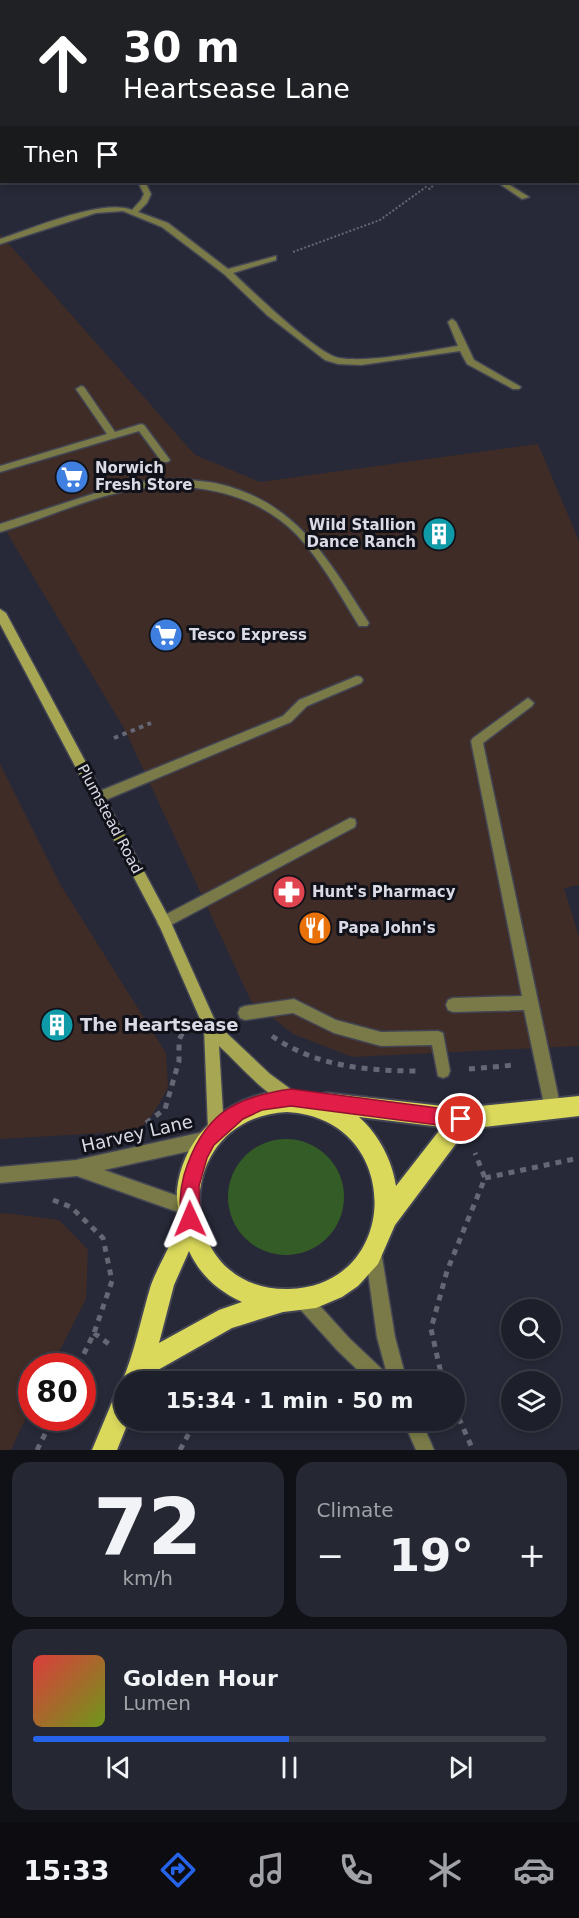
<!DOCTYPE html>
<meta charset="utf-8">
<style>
body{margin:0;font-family:"DejaVu Sans",sans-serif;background:#252732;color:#f1f3f6;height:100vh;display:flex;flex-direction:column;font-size:22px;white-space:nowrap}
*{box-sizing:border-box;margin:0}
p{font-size:20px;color:#a0a2a8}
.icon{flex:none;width:33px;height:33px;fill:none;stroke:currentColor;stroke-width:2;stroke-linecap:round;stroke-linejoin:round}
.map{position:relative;height:1450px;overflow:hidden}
.panel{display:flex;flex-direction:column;gap:12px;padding:12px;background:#101117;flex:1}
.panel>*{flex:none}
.top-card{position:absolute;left:0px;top:0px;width:579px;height:183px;box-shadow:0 3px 9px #0003,0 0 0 2px #3b3d47;background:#202124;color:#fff;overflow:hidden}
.fabs{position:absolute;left:501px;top:1299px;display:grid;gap:12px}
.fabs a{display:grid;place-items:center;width:60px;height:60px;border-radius:50%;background:#1d1f2a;box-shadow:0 3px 9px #0003,0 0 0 2px #3b3d47;font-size:30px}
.speed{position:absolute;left:18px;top:1353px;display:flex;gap:12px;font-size:30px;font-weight:700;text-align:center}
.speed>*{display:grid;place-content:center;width:78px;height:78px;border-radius:50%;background:#1d1f2a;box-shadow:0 3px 9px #0003,0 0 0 2px #3b3d47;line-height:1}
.speed .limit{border:9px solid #d22;background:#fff;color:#111}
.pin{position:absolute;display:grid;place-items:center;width:51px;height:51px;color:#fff;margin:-26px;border:3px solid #fff;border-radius:50%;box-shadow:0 2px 6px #0007}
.me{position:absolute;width:66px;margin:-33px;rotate:359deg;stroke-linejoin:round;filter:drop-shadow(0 0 4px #0008)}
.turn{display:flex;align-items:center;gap:21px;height:126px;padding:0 24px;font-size:27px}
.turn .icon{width:78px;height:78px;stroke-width:2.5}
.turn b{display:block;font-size:42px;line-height:51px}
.then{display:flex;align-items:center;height:57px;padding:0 24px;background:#0003;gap:12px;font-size:22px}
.big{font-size:45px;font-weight:700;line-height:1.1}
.panel .tile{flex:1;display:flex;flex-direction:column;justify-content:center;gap:9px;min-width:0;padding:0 21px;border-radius:18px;background:#252732}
.panel .dial{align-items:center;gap:0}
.dial b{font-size:78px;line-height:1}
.song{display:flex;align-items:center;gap:18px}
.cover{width:72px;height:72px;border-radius:9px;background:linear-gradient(135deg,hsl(0 70% 55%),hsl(80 70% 35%))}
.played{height:6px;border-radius:3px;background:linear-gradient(90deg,#2563eb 50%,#3b3d47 50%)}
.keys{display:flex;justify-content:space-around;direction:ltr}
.heat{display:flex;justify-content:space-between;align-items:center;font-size:33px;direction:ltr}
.panel .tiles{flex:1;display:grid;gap:12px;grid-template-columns:1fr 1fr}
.tile:last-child{grid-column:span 2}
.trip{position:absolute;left:114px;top:1371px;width:351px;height:60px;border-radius:30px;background:#1d1f2a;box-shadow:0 3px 9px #0003,0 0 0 2px #3b3d47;font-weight:700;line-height:60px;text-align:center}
.menu{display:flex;height:96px;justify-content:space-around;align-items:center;background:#0c0c11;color:#a0a2a8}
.menu .icon{width:42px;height:42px}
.menu .active{color:#2563eb}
.menu b{font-size:27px;color:#f1f3f6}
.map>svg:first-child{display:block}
.commercial{fill:#3f2c27}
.green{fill:#345c26}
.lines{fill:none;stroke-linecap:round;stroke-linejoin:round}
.service-casing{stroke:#434554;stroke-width:3}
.minor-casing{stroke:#434554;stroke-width:3}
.tertiary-casing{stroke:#434554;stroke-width:3}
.secondary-casing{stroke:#434554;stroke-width:3}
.trunk-casing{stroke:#434554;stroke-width:4}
.path-far2{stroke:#656774;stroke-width:2;stroke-dasharray:2 2;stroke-linecap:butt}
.path-far1{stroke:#656774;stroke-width:4;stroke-dasharray:4.5 4.5;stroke-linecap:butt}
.path{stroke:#656774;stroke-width:5;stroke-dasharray:6 6;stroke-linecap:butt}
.service{fill:#797a47;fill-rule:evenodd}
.minor{fill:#797a47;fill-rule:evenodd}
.tertiary{fill:#797a47;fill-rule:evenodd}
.secondary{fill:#a7a753;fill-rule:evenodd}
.trunk{fill:#dad95c;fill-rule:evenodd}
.route{fill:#e11d48;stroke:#92132f;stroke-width:1.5}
.labels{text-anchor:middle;stroke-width:6;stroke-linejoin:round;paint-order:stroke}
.poi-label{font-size:15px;font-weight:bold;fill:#d9dae5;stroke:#111219;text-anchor:start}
.street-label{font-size:15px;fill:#d9dae5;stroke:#111219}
.near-poi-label{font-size:18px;font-weight:bold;fill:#d9dae5;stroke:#111219;text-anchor:start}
.near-street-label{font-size:18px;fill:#d9dae5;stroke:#111219}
</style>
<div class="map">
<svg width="579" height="1450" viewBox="0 0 579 1450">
<rect width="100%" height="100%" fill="#272938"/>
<path class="commercial" d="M0 234 195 455 260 482 538 444 579 541V885L564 888 579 937V1046L352 1057 293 1034 251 1001 125 730 0 521Z
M0 764 60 884 166 1053 168 1088 154 1112 139 1131 0 1139Z
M6 1213 59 1220 88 1250 86 1299 52 1366H32L31 1407 11 1450H0V1214Z"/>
<path class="green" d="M228 1197a58 58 0 1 1 116 0a58 58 0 1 1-116 0Z"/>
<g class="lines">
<g class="service-casing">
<path id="service" d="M81 386 84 387 115 432 141 424 144 425 170 460 168 462H162L139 431 0 472V466L107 434 76 389Z
M183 479C195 481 208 481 219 484 296 502 328 559 367 620L369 623 367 626H359C340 595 322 562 297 535 248 485 173 478 109 495 72 505 37 521 0 532V524L111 488 147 481Z
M357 676 361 677 363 680 361 683 307 706 291 722 103 801 99 802 95 801 93 797 95 793 283 716 299 700Z
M528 698 534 703 532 706 483 743 561 1109 558 1114 553 1117 548 1114 545 1109 524 1010 453 1012 448 1010 446 1005 448 1000 453 998 522 996 471 741 473 738Z
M350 818 355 819 356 823 355 827 169 926 164 928 159 926 157 922 159 918Z
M294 999 336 1020 381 1032 438 1031 443 1033 450 1071 448 1076 443 1078 438 1076 432 1045 381 1046 334 1033 293 1013 245 1020 240 1018 238 1013 240 1008 245 1006Z"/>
</g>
<g class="minor-casing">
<path id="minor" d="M30 0H40L26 2Z
M473 0H481L470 2Z
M568 0H574L576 2H569Z
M2 4V8L0 9V5Z
M0 46H2V52L0 51Z
M138 182H145L151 194 147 203 138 212 168 223 228 269 276 256V260L233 273C251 290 318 355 339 358 371 363 425 351 458 346L448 322 452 319 456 322 474 360 521 387 519 389H513L467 364 460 351 361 365 338 364 325 360 267 315 224 274 162 227 123 211 96 213 0 244V239C31 229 103 198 132 210L141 200 144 194Z
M497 182H505L529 197 522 199Z"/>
</g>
<g class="tertiary-casing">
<path id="tertiary" d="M208 1131 213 1134 216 1139 213 1144 208 1147 104 1170 195 1202 197 1208 195 1214 189 1216 77 1176 0 1183V1167L76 1160Z
M373 1243 379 1245 381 1251 395 1337 407 1382H370L337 1350 299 1308 297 1302 299 1296 305 1294 311 1296 349 1338 387 1374 377 1337 365 1251 367 1245Z
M403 1420H421L434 1450H416Z"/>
</g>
<g class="secondary-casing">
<path id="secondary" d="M0 609 6 613 169 918 216 1023 270 1074 296 1093 299 1098 296 1103 291 1106C263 1094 241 1066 219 1046L224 1129 221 1134 216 1137 211 1134 208 1129 204 1028 159 925 0 624Z"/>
</g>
<g class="trunk-casing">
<path id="trunk" d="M277 1091C293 1091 313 1098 326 1093L461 1108 579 1096V1116L467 1129 395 1225 378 1264 358 1286 342 1297 316 1308 283 1312 232 1328 149 1375 147 1382H124V1388L122 1382C135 1351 141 1318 151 1285 157 1268 176 1237 178 1222 180 1212 176 1200 177 1190 183 1136 225 1099 277 1091ZM287 1112C404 1118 403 1286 289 1289 173 1292 167 1118 287 1112ZM359 1117 442 1127 396 1186C392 1160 379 1135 359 1117ZM189 1251C200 1275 218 1291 242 1302L219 1310 159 1343 174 1285Z
M124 1392V1420H129L117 1450H92L115 1395Z"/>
</g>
<path class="path-far2" d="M293 252 380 220 426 187 430 189 436 182"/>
<path class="path-far1" d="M114 738 151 723"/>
<path class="path" d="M272 1036C315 1066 366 1071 417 1071
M469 1069 515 1065
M146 1123 165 1109 179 1061V1040L183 1032
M485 1178 579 1158
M53 1200 71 1207 103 1238 112 1281 94 1333 78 1366
M94 1333 113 1347
M259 1382 276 1375 312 1382
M436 1382 442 1378
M443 1382 431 1329 447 1271 485 1178 475 1153
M454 1407 473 1450
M369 1420 385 1428
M37 1450 53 1418
M180 1450 196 1420"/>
<use href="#service" class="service"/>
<use href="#minor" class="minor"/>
<use href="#tertiary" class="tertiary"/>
<use href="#secondary" class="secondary"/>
<use href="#trunk" class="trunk"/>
</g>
<path class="route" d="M291 1089 461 1111 468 1113 470 1119 468 1125 461 1128 291 1106 262 1110 243 1119 214 1145 207 1158 199 1186 200 1219 197 1225 190 1228 184 1225C178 1211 180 1190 184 1175 202 1116 232 1097 291 1089Z"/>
<defs>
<g id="supermarket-disc" transform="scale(1.725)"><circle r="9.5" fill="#3f7fe0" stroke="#111219"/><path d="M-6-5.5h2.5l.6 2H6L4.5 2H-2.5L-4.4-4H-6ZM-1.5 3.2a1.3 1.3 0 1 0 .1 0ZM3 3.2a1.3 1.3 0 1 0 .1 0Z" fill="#fff"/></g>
<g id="building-disc" transform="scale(1.725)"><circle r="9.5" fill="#0f9aa8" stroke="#111219"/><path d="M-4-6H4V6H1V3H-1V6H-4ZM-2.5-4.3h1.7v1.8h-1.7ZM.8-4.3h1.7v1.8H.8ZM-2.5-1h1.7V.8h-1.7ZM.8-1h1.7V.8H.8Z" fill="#fff"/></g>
<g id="pharmacy-disc" transform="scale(1.725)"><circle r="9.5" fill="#e0444e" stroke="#111219"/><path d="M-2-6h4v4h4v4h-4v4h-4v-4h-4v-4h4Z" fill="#fff"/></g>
<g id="restaurant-disc" transform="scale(1.725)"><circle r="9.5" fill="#e8710a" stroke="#111219"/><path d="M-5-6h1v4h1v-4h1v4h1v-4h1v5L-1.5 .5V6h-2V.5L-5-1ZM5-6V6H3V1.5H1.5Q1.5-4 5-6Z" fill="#fff"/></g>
</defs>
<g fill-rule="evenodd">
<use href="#supermarket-disc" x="72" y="477"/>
<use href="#building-disc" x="439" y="534"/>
<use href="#supermarket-disc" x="166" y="635"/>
<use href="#pharmacy-disc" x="289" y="892"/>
<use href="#restaurant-disc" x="315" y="928"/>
<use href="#building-disc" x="57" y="1025"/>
</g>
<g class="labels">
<g class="poi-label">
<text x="95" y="473">Norwich<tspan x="95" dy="17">Fresh Store</tspan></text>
<text x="416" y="530" text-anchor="end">Wild Stallion<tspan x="416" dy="17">Dance Ranch</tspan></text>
<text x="189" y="640">Tesco Express</text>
<text x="312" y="897">Hunt's Pharmacy</text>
<text x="338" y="933">Papa John's</text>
</g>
<g class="street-label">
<text transform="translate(110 819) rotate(62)" y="5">Plumstead Road</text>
</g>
<g class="near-poi-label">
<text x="80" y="1031">The Heartsease</text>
</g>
<g class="near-street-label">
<text transform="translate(137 1134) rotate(-13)" y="6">Harvey Lane</text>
</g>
</g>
</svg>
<div class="fabs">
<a><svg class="icon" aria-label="search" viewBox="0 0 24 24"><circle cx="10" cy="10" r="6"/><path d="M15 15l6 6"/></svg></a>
<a><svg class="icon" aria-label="layers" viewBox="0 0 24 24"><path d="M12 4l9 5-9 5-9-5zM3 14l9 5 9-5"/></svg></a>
</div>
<div class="speed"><div class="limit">80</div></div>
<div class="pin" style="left:461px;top:1119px;background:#d93025"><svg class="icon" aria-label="arrive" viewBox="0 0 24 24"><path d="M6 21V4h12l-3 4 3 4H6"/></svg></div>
<svg class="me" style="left:190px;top:1219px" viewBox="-20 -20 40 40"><path d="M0-17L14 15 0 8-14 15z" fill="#e11d48" stroke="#fff" stroke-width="4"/></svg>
<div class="trip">15:34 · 1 min · 50 m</div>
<div class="top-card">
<div class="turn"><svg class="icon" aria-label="ahead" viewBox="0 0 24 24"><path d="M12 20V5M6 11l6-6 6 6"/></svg><div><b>30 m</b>Heartsease Lane</div></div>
<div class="then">Then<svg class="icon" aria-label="arrive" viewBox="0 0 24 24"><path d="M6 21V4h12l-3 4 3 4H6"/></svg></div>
</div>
</div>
<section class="panel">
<div class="tiles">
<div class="tile dial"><b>72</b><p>km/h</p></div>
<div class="tile"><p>Climate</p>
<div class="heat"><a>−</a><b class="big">19°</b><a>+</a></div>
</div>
<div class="tile">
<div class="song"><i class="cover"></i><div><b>Golden Hour</b><p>Lumen</p></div></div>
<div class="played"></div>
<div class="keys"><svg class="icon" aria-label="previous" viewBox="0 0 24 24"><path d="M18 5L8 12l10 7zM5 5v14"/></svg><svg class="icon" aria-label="pause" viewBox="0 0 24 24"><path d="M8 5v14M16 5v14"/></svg><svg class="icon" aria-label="next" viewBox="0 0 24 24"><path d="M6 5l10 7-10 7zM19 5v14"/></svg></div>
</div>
</div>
</section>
<nav class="menu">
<b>15:33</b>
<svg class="icon active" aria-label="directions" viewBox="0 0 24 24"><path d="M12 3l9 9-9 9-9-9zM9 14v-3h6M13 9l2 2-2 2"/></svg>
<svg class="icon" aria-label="music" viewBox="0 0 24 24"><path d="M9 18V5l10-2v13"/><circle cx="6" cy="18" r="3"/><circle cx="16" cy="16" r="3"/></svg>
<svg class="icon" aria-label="phone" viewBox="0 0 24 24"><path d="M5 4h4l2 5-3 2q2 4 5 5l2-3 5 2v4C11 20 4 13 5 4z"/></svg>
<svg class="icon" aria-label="climate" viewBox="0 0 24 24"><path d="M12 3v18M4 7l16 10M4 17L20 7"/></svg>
<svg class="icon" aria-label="car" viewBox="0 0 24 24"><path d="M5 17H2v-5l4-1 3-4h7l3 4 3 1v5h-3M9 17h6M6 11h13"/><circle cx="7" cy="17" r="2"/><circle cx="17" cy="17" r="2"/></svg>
</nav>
